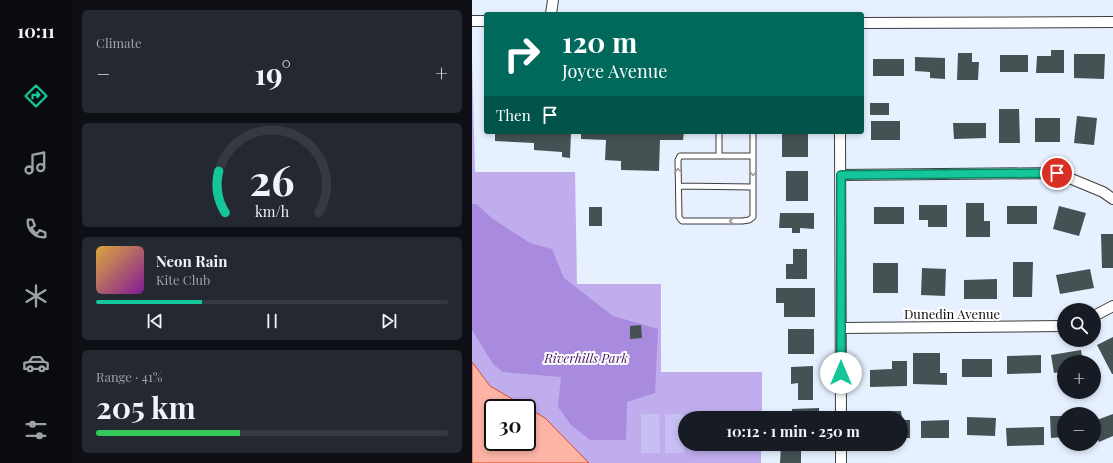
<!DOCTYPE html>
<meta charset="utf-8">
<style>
body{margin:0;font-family:"Playfair Display",serif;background:#242831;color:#f1f3f6;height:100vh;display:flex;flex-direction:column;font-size:15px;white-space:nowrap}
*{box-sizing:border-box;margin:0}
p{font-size:13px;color:#9ea1a6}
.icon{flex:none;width:22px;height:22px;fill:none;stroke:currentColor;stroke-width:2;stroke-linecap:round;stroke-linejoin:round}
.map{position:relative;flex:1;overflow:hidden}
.drawer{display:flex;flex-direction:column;gap:10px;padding:10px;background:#0d0f14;width:400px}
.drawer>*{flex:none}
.guide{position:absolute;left:12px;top:12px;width:380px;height:122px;border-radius:4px;box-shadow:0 2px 6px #0003;background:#00695c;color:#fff;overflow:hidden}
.fabs{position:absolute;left:585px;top:303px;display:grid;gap:8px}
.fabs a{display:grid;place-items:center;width:44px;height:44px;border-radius:50%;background:#171b24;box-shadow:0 2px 6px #0003;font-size:20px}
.speed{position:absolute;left:12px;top:399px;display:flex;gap:8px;font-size:20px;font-weight:700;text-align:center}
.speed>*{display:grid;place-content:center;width:52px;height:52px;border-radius:50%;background:#171b24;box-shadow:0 2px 6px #0003;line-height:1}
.speed .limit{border:2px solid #111;border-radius:6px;background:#fff;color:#111}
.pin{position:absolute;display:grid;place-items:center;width:34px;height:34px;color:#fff;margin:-17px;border:2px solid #fff;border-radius:50%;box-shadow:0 1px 4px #0007}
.me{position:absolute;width:44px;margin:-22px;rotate:0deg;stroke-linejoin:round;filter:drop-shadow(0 0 3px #0008)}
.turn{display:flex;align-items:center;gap:14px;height:84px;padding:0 12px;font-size:18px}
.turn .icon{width:52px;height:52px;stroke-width:2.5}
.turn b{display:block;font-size:28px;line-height:34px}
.then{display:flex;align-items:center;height:38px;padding:0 12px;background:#0003;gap:8px;font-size:15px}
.big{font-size:30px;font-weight:700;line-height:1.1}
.drawer .widget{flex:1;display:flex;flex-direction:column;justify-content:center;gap:6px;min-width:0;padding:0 14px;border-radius:6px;background:#242831}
.drawer .dial{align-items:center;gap:0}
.dial svg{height:104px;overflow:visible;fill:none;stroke:#363941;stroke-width:7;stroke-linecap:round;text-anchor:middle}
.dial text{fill:#f1f3f6;stroke:none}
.song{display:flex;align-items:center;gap:12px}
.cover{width:48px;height:48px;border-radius:6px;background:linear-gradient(135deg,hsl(40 70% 55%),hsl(290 70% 35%))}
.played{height:4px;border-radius:2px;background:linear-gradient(90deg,#15c69a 30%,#363941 30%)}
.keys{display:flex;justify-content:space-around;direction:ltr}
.heat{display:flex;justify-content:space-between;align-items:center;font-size:22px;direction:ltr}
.charge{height:6px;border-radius:3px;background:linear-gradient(90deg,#34c759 41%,#363941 0)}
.trip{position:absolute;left:206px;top:411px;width:230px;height:40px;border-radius:20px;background:#171b24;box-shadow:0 2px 6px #0003;font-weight:700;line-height:40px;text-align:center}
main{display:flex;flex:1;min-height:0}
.tabs{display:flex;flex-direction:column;width:72px;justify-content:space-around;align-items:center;background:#090b0e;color:#9ea1a6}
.tabs .icon{width:28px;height:28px}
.tabs .current{color:#15c69a}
.tabs b{font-size:18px;color:#f1f3f6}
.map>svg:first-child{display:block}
.green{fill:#bfaded}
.forest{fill:#a88adf}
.pitch{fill:#c7bff3}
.water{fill:#fdb4a5;stroke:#db4924;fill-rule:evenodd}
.building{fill:#455153}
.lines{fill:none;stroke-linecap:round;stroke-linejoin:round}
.service-casing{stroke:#3d3d3d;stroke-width:7}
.minor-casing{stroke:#3d3d3d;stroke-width:12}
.service{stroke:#fff;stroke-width:5}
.minor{stroke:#fff;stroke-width:10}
.oneway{stroke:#9d9d9d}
.route-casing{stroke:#0e8164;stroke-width:10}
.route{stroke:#15c69a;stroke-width:7}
.labels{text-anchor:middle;stroke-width:4;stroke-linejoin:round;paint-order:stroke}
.street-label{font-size:13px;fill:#0a0a0a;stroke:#fff}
.park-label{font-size:13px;font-style:italic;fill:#451566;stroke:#fff}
</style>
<main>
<nav class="tabs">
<b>10:11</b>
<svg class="icon current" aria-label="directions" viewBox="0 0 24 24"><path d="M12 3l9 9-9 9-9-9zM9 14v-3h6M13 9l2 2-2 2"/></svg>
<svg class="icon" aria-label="music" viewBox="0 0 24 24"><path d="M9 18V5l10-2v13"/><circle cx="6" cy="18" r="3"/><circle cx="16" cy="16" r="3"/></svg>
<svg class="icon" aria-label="phone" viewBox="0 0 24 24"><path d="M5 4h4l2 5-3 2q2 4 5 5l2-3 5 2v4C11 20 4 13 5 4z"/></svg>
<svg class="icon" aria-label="climate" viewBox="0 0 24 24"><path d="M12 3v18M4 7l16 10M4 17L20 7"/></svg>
<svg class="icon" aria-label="car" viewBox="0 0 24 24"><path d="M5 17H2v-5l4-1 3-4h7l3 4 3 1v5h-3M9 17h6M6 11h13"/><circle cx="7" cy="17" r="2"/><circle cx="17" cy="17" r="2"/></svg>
<svg class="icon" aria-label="filters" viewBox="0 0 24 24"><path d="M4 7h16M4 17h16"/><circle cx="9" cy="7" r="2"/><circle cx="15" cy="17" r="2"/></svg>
</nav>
<section class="drawer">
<div class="widget"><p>Climate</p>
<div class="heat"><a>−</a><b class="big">19°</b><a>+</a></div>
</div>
<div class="widget dial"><svg viewBox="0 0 100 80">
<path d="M14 69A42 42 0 1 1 86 69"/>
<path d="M14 69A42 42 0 0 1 9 37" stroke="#15c69a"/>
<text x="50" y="56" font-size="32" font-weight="700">26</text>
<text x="50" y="72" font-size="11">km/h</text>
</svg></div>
<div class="widget">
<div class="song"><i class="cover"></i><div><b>Neon Rain</b><p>Kite Club</p></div></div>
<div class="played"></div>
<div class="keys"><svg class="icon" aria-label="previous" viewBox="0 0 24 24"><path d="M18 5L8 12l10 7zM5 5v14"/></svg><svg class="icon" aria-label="pause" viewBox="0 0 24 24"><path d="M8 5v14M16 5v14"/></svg><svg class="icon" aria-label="next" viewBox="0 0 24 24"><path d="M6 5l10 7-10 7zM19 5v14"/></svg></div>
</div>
<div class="widget"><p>Range · 41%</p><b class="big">205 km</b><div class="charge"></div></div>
</section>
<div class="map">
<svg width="641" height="463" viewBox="0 0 641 463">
<rect width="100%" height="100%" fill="#e6f0ff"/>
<path class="green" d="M0 57 3 172H103L105 284H189V372H290V418H213V444H289V463H117L73 418 18 386 0 362Z"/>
<path class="forest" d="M0 204H4L21 219 58 243 80 249 92 278 141 316 186 329 183 393 155 402 154 440H118L99 425 86 407 89 377 31 372 21 364 0 330Z"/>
<path class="pitch" d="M169 414H187L188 453H169Z
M193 414H211L212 453H193Z"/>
<path class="water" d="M0 362 18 386 73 418 117 463H0ZM21 408H55V442H21Z"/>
<path class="building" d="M579 50H592V73H564L565 56H579Z
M486 53H500V62H507L506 80H485Z
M602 54H633L632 79 602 78Z
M528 55H556V72H528Z
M443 57 473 58V79L458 78V72L443 71Z
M401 59H432V76H401Z
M398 103H417V115H398Z
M527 109H547L548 143H527Z
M605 116 625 118 622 145 602 143Z
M563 118H588V142H563Z
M399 121H428V140H399Z
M481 123H514V138L482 139Z
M23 132H99L98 158 90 157V152L62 150V143L23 141Z
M109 132H212L211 140H188L187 171 149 170V161L133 160 134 140 109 139Z
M310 132H336V157H310Z
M314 171H336V201H314Z
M494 203H512V221H518V237H494Z
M447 205H475V227H456V220H447Z
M535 206H565V224H535Z
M587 206 614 213 607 236 581 229Z
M117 207H130V226H117Z
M402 207H432V224H402Z
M308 213H342V229L328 228V233H320V228H307Z
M629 234H641V268H630Z
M321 249H335V279H314V264H321Z
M541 262H561L560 297H541Z
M401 263H426V293H401Z
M450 268 474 269 473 296 449 295Z
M618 269 622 288 588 294 584 275Z
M525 279V299H492V280Z
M304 288H343V317H312V303H304Z
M169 325 170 338 158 339V326Z
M316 329H342V354H316Z
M641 337V374H640L625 345Z
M609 350 611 362H592V371L582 373 579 355Z
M441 353H468V373H475V385L441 384Z
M569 355V373L535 374V356Z
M490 359H520V377H490Z
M420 361H435V386L398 387V370L420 369Z
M341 366V400H326V383L319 384V367Z
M347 408V418H320V409Z
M396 411H429L430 418H396Z
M641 414V436L627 442 622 430V421Z
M578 416H592V437L579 438Z
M495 417 524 418 523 436 495 435Z
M429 420H438V438H429Z
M477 420V438H449V421Z
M572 427V445L535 446 534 428Z
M309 445H329V463H308Z"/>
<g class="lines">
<g class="service-casing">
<path id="service" d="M247 132V156H208L206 160 207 217 210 221H270L277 220 281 217V132
M247 156H281
M207 186 281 187"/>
</g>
<g class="minor-casing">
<path id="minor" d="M79 14 81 0
M0 21H14
M390 23 641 22
M368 132 369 418
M369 175 585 173 631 192 641 199
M622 316 641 306
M369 328 592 326
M369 444V463"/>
</g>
<use href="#service" class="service"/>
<use href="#minor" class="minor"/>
</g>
<defs><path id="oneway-chevron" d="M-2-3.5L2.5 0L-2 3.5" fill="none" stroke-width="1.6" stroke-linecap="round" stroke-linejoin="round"/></defs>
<g class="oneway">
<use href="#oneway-chevron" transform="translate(206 171) rotate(-93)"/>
<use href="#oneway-chevron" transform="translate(281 173) rotate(90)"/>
<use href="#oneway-chevron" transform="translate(260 221) rotate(180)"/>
</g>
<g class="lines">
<g class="route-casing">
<path id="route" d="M369 373V175L585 173"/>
</g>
<use href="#route" class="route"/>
</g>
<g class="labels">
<g class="street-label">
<text x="480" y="319">Dunedin Avenue</text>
</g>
<g class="park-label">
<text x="114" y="363">Riverhills Park</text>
</g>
</g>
</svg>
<div class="fabs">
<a><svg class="icon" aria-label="search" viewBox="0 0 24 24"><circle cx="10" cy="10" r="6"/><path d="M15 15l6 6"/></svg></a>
<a>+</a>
<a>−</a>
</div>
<div class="speed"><div class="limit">30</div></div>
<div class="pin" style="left:585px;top:173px;background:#d93025"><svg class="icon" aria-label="arrive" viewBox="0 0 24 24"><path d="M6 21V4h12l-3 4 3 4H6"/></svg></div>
<svg class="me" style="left:369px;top:373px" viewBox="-20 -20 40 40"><circle r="19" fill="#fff"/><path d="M0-13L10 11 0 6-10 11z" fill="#15c69a"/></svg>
<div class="trip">10:12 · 1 min · 250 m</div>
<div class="guide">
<div class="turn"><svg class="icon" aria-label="right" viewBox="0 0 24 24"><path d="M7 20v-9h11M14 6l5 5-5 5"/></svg><div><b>120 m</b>Joyce Avenue</div></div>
<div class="then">Then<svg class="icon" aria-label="arrive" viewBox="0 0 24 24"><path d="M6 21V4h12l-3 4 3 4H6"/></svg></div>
</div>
</div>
</main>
